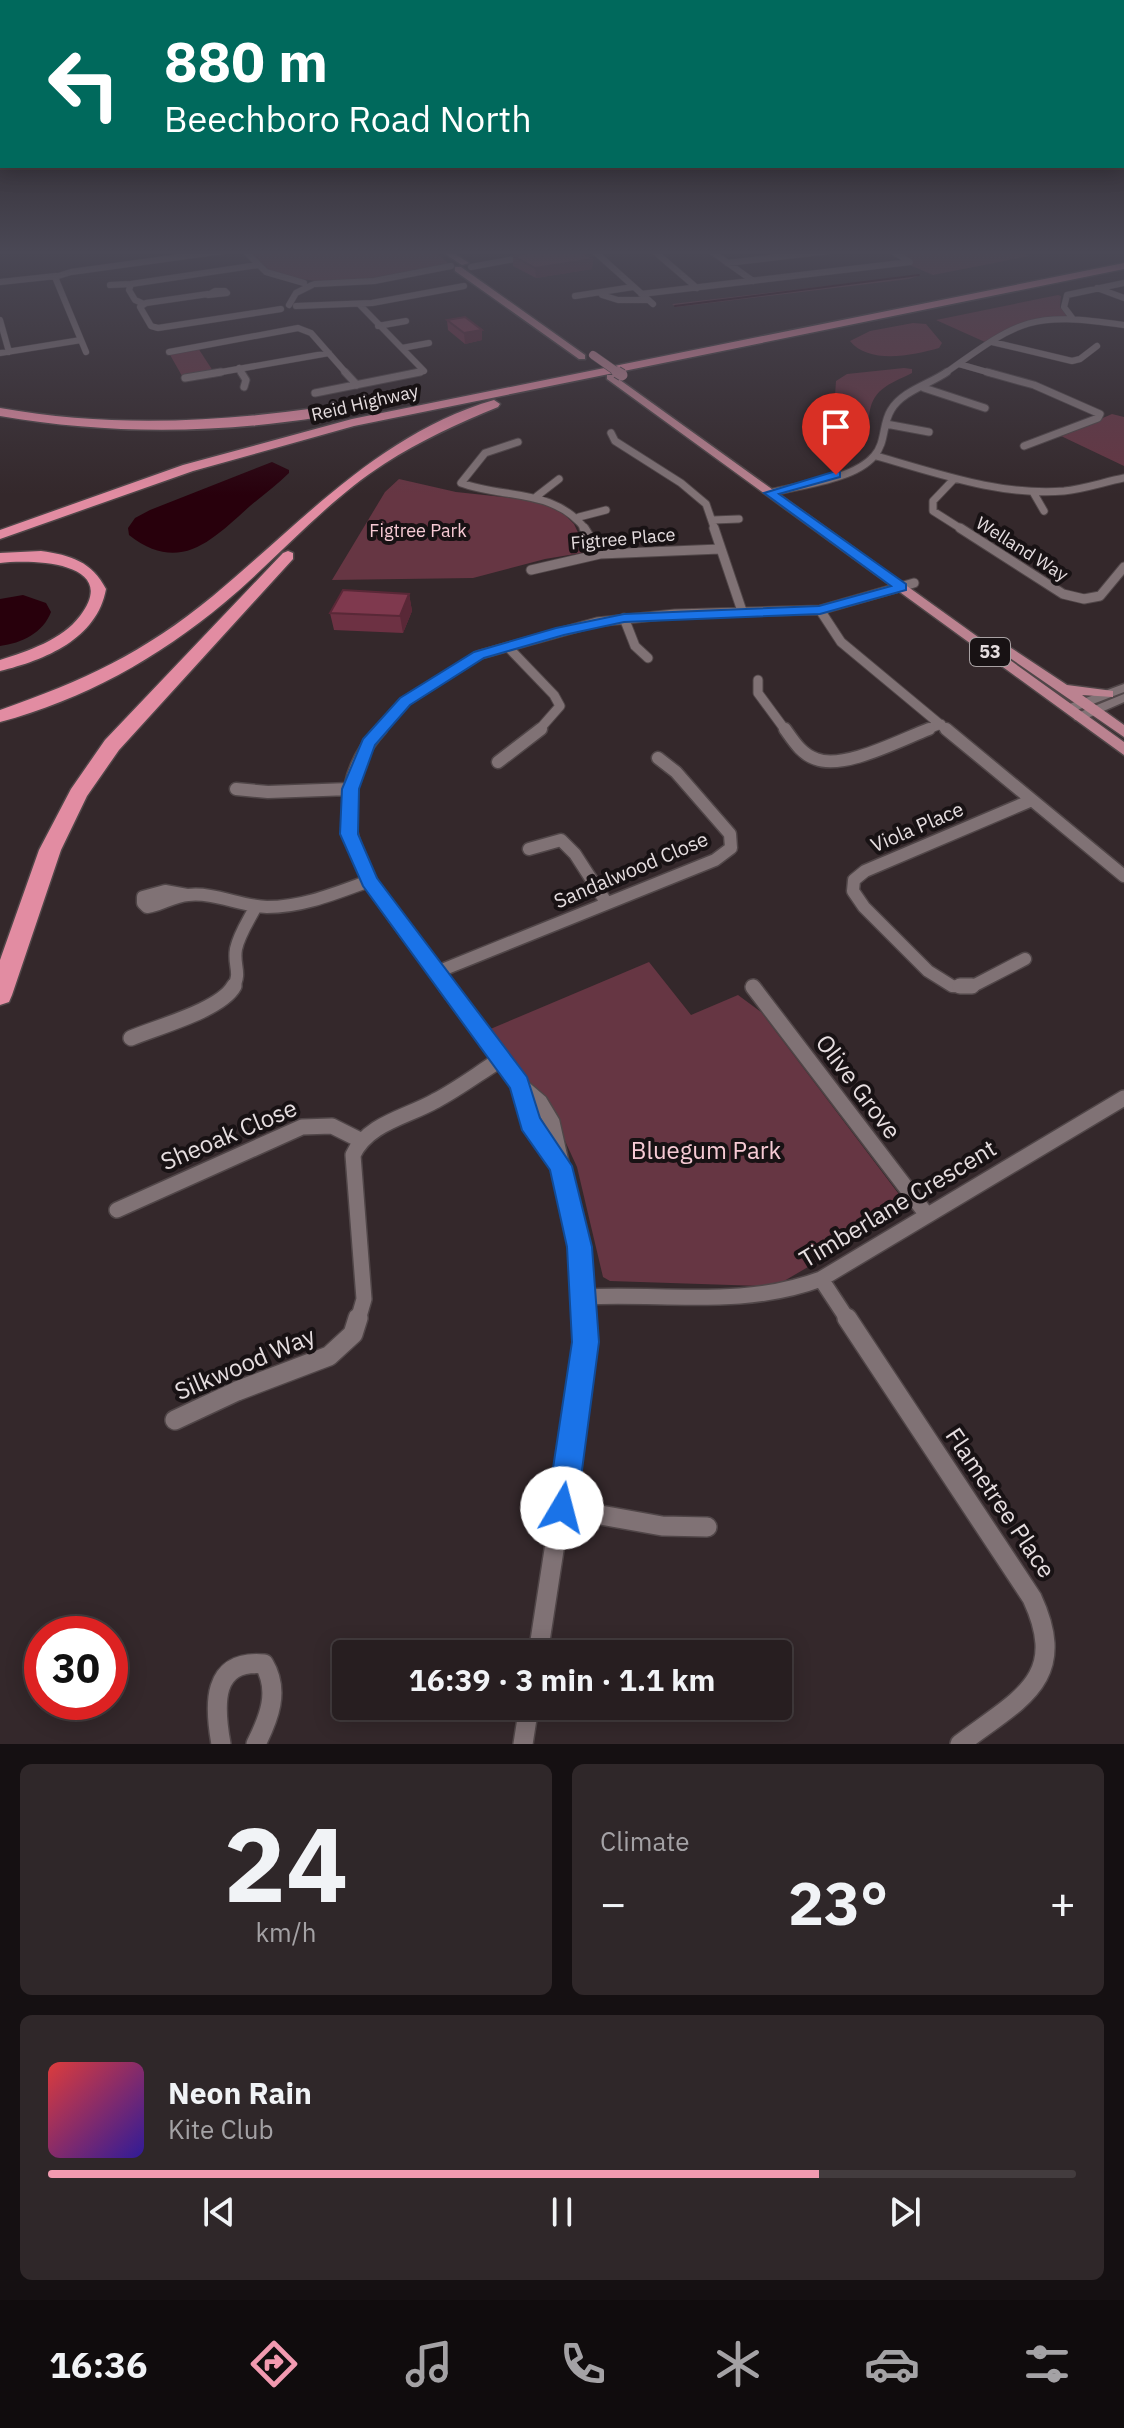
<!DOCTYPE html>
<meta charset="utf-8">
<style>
body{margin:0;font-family:"IBM Plex Sans",sans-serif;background:#2f2729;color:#f1f3f6;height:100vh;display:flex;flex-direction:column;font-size:30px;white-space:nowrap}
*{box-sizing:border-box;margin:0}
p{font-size:26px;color:#a4a2a5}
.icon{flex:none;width:44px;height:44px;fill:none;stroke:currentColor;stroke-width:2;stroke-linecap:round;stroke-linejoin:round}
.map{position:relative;height:1744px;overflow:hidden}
.sheet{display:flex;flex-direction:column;gap:20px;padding:20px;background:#151012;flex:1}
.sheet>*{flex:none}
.guide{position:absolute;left:0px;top:0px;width:1124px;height:168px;box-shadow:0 4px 20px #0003,0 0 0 2px #433c3e;background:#00695c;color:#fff;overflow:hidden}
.speed{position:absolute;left:24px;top:1616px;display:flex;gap:16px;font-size:40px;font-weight:700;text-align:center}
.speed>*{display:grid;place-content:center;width:104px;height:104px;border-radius:50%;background:#271e20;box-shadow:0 4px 20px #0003,0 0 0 2px #433c3e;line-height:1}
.speed .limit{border:12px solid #d22;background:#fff;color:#111}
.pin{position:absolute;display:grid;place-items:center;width:68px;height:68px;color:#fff;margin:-82px -34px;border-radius:50% 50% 50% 0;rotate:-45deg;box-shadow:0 0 8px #0007}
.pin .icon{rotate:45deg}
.me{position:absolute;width:88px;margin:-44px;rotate:8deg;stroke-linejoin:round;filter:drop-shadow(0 0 6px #0008)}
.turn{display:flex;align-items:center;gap:28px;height:168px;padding:0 32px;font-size:36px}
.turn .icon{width:104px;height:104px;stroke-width:2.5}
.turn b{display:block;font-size:56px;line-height:68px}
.big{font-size:60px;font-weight:800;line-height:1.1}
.sheet .widget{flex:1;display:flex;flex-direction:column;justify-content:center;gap:12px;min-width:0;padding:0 28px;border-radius:12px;background:#2f2729}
.sheet .dial{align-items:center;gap:0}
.dial b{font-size:104px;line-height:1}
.song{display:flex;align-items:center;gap:24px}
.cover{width:96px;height:96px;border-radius:12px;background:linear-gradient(135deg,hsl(0 70% 55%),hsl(250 70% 35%))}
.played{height:8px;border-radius:4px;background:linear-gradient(90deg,#f29ab0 75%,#433c3e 75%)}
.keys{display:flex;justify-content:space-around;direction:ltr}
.heat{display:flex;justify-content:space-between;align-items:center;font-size:44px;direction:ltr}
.sheet .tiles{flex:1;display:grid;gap:20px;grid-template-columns:1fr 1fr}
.widget:last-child{grid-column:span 2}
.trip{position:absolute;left:332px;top:1640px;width:460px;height:80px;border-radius:8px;background:#271e20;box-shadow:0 4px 20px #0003,0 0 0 2px #433c3e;font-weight:800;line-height:80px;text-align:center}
.tab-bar{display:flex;height:128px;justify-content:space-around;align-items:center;background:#100c0d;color:#a4a2a5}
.tab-bar .icon{width:56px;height:56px}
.tab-bar .active{color:#f29ab0}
.tab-bar b{font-size:36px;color:#f1f3f6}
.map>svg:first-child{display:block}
.green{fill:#663643}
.water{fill:#28000c}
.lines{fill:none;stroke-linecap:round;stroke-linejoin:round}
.stream{stroke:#28000c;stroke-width:2}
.minor-far5-casing{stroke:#504648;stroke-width:7}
.minor-far4-casing{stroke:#504648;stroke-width:9}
.minor-far3-casing{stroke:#504648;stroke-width:11}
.minor-far2-casing{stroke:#504648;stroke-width:15}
.minor-far1-casing{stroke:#504648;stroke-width:18}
.minor-casing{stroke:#504648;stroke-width:22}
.tertiary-casing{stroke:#504648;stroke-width:3}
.primary-casing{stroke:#504648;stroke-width:3}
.motorway-casing{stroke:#504648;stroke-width:3}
.minor-far5{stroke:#807275;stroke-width:6}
.minor-far4{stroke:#807275;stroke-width:7}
.minor-far3{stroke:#807275;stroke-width:9}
.minor-far2{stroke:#807275;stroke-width:12}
.minor-far1{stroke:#807275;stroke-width:15}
.minor{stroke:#807275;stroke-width:19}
.tertiary{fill:#807275;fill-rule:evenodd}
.primary{fill:#bb8290;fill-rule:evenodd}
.motorway{fill:#e28ca2;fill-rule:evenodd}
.primary-bridge-far1-casing{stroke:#504648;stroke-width:9;stroke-linecap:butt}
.primary-bridge-casing{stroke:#504648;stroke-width:13;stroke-linecap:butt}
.primary-bridge-far1{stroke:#bb8290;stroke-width:8}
.primary-bridge{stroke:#bb8290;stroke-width:11}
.wall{fill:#6d3143}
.shaded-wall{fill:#592837}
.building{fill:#7f394e;stroke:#592837;stroke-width:2}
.route{fill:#1a73e8;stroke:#114b97;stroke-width:2}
.labels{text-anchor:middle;stroke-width:8;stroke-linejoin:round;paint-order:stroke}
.far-street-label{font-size:18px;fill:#e6dee0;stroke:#181214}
.far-park-label{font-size:18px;fill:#f6cad4;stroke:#181214}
.shield{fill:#181214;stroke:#a8a1a3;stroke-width:2}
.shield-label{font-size:18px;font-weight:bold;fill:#e6dee0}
.street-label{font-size:20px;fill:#e6dee0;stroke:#181214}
.near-street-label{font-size:24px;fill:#e6dee0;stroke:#181214}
.near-park-label{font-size:24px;fill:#f6cad4;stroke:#181214}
</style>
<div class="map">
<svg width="1124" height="1744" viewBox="0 0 1124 1744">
<rect width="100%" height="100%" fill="#34282b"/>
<path class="green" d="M245 251H435L451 266 374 281 334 283 275 276Z
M892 251H1015L1029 256 933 275 905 263Z
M921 275 909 279 676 307 672 304Z
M1058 295 1061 296 1060 307 1068 317C1032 319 1015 322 985 342L936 320Z
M913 323 926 324 942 343 939 348C914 355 869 365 850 341L870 331Z
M198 348 213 371 182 376 169 353Z
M904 368 912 369V373C888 385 871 389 869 418L861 423 855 421 835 396 836 381 847 374Z
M1112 414 1124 417V466L1061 436Z
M399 479 456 492 539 501 564 514 574 524 587 552 545 559 473 578 332 580 385 492Z
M649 962 691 1015 738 995 761 1012 898 1193 901 1204 894 1217 784 1281 761 1286 610 1281 603 1277 577 1167 549 1106 488 1030Z"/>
<path class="water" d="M272 462 289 470V473C277 485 263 495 250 506 212 540 180 575 129 535L128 528 135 518 150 510Z
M23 595 46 603 51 612C43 633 22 643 0 646V599Z"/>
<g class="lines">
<path class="stream" d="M675 306 919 275"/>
<g class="minor-far5-casing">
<path id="minor-far5" d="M245 251 266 272 304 283
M594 251 653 304
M654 251 697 288
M711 251 753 281
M727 263 829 251
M471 267 530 256
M0 282 56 276
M315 284 374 281 451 266
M110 285 131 284
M1097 288 1124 298
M215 291H225L227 293 208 295Z
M208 294 146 303 140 307 151 326 158 328 281 309
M641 294 910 262 892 251
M602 295 618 300H648
M575 296 633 287
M144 304 135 300 129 290 131 284 258 265
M359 304 424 371 410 374
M289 305 296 293 312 285
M296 306 372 303 464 286
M1073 319 1064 307 1067 295 1124 283
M0 320 9 352
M378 326 406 321
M298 328 311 333 347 374
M992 342 1072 361 1080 359 1097 346
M402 348 429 343
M86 352 55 277 71 272 223 251
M169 352 298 328
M0 353 81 340
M959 364 994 374
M239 368 242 374
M210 374 329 353
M944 374C1020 320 1029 311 1124 325"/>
</g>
<g class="minor-far4-casing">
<path id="minor-far4" d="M241 372 246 380 244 387
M345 372 357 385
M987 372 1034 385 1100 414 1098 418 1024 446
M185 378 221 372
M924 388 985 408
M315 393 420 372
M886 424 929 432
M611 433 615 441 681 483 706 504 715 530
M518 442 485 453 461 483C504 499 555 488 586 530
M876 456C937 473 999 496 1064 491 1084 489 1104 482 1124 478
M954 479 933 501V511L963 530
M1033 492 1044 511
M770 493C799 485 854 480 874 456 886 443 882 424 891 410 902 391 930 384 947 372
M537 496 559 479
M579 517 606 510
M713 520 739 519"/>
</g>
<g class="minor-far3-casing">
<path id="minor-far3" d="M584 528 600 554
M714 528 742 611
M960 528 1063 594 1084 599 1100 596 1124 567
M531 570 600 554 720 549
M820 610 841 642 948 731
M624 618 635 646 648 658
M508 647 554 695 560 706 538 731
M758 680V693L786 731
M379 731 405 702 479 655 597 622 675 614 820 610 914 583
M923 731 941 724"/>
</g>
<g class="minor-far2-casing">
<path id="minor-far2" d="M381 729C298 820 393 914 448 988
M785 729C793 740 801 754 816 759 844 770 900 740 929 729
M946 729 1124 876
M498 762 541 729
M236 789 268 792 350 789
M529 849 561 840 575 854 606 902
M187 895 165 891 143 897V903L147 907 152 906C164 903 175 896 188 895 214 892 240 906 267 907 303 907 336 893 369 881
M1025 959 971 987 952 986 928 971 864 907 853 891 854 880 865 871 1032 800
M437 972 715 860 731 848 730 834 676 772 658 758
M233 988C242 972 233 966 236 949 239 934 249 920 256 906"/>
</g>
<g class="minor-far1-casing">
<path id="minor-far1" d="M446 986 519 1084 540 1102 552 1122 580 1247 586 1320
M960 986H972
M753 987 927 1215
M131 1038C157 1027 221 1010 234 986
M519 1085 530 1123 559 1163
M117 1210 302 1127 332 1126 360 1140
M821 1279 848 1320
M585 1297C665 1293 744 1308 821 1279L1124 1098
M358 1320 364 1299 353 1155C368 1123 407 1117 435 1101 458 1089 479 1073 500 1060"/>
</g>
<g class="minor-casing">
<path id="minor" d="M847 1318 1032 1598C1070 1680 1019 1699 960 1744
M175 1420 237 1391 329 1356 353 1334 358 1318
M562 1508 662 1526 707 1527
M538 1654 586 1342 585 1318
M221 1744C214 1705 211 1659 264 1664 280 1691 269 1718 256 1744
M523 1744 529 1706"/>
</g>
<g class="tertiary-casing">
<path id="tertiary" d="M1124 684V692L1072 712 1068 713 1062 709 1064 706Z
M1124 694V702L1083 720H1075L1073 717 1075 714Z"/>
</g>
<g class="primary-casing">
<path id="primary" d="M441 251H450L469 263 462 265Z
M455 267H461L585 355V359H579L455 271Z
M607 375H613L1124 742V755L607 379Z
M1002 642 1067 685 1113 691V697L1082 695 1124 725V737L997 649V643Z"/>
</g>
<g class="motorway-casing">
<path id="motorway" d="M1124 263V269L354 426 193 471 0 539V530L183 465 352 419Z
M380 398 384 399V405C258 433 127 438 0 416V408C128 431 252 420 380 398Z
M494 400 500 404 498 407C459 423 421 440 384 464 325 502 278 558 224 603 158 658 83 700 0 722V710C83 681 144 653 213 596 301 523 380 433 494 400Z
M41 551C71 555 92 562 106 589 97 639 45 660 0 671V660C28 651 62 640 80 616 122 561 30 559 0 563V553Z
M288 551 293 553V559L119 750 87 796 61 850 12 995 9 1002 0 1005V960L39 850 71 789 105 740 283 553Z"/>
</g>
<use href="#minor-far5" class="minor-far5"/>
<use href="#minor-far4" class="minor-far4"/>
<use href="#minor-far3" class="minor-far3"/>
<use href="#minor-far2" class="minor-far2"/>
<use href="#minor-far1" class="minor-far1"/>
<use href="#minor" class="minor"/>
<use href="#tertiary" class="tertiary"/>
<use href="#primary" class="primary"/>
<use href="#motorway" class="motorway"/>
<g class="primary-bridge-far1-casing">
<path id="primary-bridge-far1" d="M593 355 620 374"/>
</g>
<g class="primary-bridge-casing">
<path id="primary-bridge" d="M617 372 622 375"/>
</g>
<use href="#primary-bridge-far1" class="primary-bridge-far1"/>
<use href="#primary-bridge" class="primary-bridge"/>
</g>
<path class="wall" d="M513 256 593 259 592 269 536 278 513 266Z
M447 320 482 330V340L465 344 448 330Z
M409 594 412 611 403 633 334 630 330 613Z"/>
<path class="shaded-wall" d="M593 259 592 269 536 278 535 268Z
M482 330V340L465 344 464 333Z
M409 594 412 611 403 633 400 616Z"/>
<path class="building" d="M539 251H579L593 259 535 268 513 256Z
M465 317 482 330 464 333 447 320Z
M343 590 409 594 400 616 330 613Z"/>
<linearGradient id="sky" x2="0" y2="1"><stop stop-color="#1d1618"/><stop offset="0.51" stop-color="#4a4855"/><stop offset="1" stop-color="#4a4855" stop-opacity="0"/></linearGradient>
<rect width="1124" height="495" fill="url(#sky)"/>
<path class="route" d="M836 471 840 472V477L779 494 906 584V590L820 614 624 622 564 635 484 658 410 705 375 745 359 789 358 834 377 878 527 1077 540 1118 572 1166 592 1247 599 1342 577 1508 572 1519 562 1523 552 1519 547 1508 572 1342 567 1247 550 1170 522 1130 510 1088 363 886 340 834 342 789 363 739 400 698 474 652 556 628 624 614 819 606 891 586 764 493Z"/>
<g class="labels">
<g class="far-street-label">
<text transform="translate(365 403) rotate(-13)" y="6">Reid Highway</text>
<text transform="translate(623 539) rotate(-5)" y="6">Figtree Place</text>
<text transform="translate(1022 549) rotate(32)" y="6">Welland Way</text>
</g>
<g class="far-park-label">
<text x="418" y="537">Figtree Park</text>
</g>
<rect class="shield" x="970" y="638" width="40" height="28" rx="6"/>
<g class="shield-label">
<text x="990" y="658">53</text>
</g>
<g class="street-label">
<text transform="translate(917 827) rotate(-23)" y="7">Viola Place</text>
<text transform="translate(631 870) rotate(-23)" y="7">Sandalwood Close</text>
</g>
<g class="near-street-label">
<text transform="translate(858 1087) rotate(53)" y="8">Olive Grove</text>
<text transform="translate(229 1135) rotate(-23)" y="8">Sheoak Close</text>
<text transform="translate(898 1204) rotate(-31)" y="8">Timberlane Crescent</text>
<text transform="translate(245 1364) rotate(-23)" y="8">Silkwood Way</text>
<text transform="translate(1000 1503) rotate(56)" y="8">Flametree Place</text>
</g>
<g class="near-park-label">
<text x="706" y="1159">Bluegum Park</text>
</g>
</g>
</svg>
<div class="speed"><div class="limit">30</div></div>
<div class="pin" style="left:836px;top:475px;background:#d93025"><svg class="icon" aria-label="arrive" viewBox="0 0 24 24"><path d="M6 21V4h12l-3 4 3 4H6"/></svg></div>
<svg class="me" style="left:562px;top:1508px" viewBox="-20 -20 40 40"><circle r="19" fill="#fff"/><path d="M0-13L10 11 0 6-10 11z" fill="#1a73e8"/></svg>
<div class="trip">16:39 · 3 min · 1.1 km</div>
<div class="guide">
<div class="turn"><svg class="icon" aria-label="left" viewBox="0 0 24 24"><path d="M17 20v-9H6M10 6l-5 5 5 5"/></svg><div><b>880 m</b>Beechboro Road North</div></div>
</div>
</div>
<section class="sheet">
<div class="tiles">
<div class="widget dial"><b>24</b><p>km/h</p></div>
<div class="widget"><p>Climate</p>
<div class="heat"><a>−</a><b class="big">23°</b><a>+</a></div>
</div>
<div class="widget">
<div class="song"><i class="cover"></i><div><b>Neon Rain</b><p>Kite Club</p></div></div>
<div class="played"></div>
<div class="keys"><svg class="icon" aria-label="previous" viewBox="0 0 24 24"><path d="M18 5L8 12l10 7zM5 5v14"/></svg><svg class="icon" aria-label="pause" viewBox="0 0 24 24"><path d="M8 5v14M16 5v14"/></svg><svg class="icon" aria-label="next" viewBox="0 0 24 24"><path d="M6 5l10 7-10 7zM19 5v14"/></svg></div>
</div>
</div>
</section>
<nav class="tab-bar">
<b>16:36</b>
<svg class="icon active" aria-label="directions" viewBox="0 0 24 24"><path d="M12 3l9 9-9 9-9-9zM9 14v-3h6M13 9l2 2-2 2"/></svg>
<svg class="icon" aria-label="music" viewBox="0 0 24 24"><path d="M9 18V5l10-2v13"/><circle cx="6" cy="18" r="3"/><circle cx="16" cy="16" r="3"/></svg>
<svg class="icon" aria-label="phone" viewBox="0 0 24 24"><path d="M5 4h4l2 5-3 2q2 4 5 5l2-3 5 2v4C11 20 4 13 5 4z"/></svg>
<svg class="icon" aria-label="climate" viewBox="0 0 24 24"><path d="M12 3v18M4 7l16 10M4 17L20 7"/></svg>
<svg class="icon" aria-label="car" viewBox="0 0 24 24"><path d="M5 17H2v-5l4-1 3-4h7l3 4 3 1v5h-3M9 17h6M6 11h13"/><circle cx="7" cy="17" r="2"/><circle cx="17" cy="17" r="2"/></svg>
<svg class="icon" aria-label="filters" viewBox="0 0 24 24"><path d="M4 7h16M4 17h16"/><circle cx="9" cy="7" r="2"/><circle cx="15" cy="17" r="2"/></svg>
</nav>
